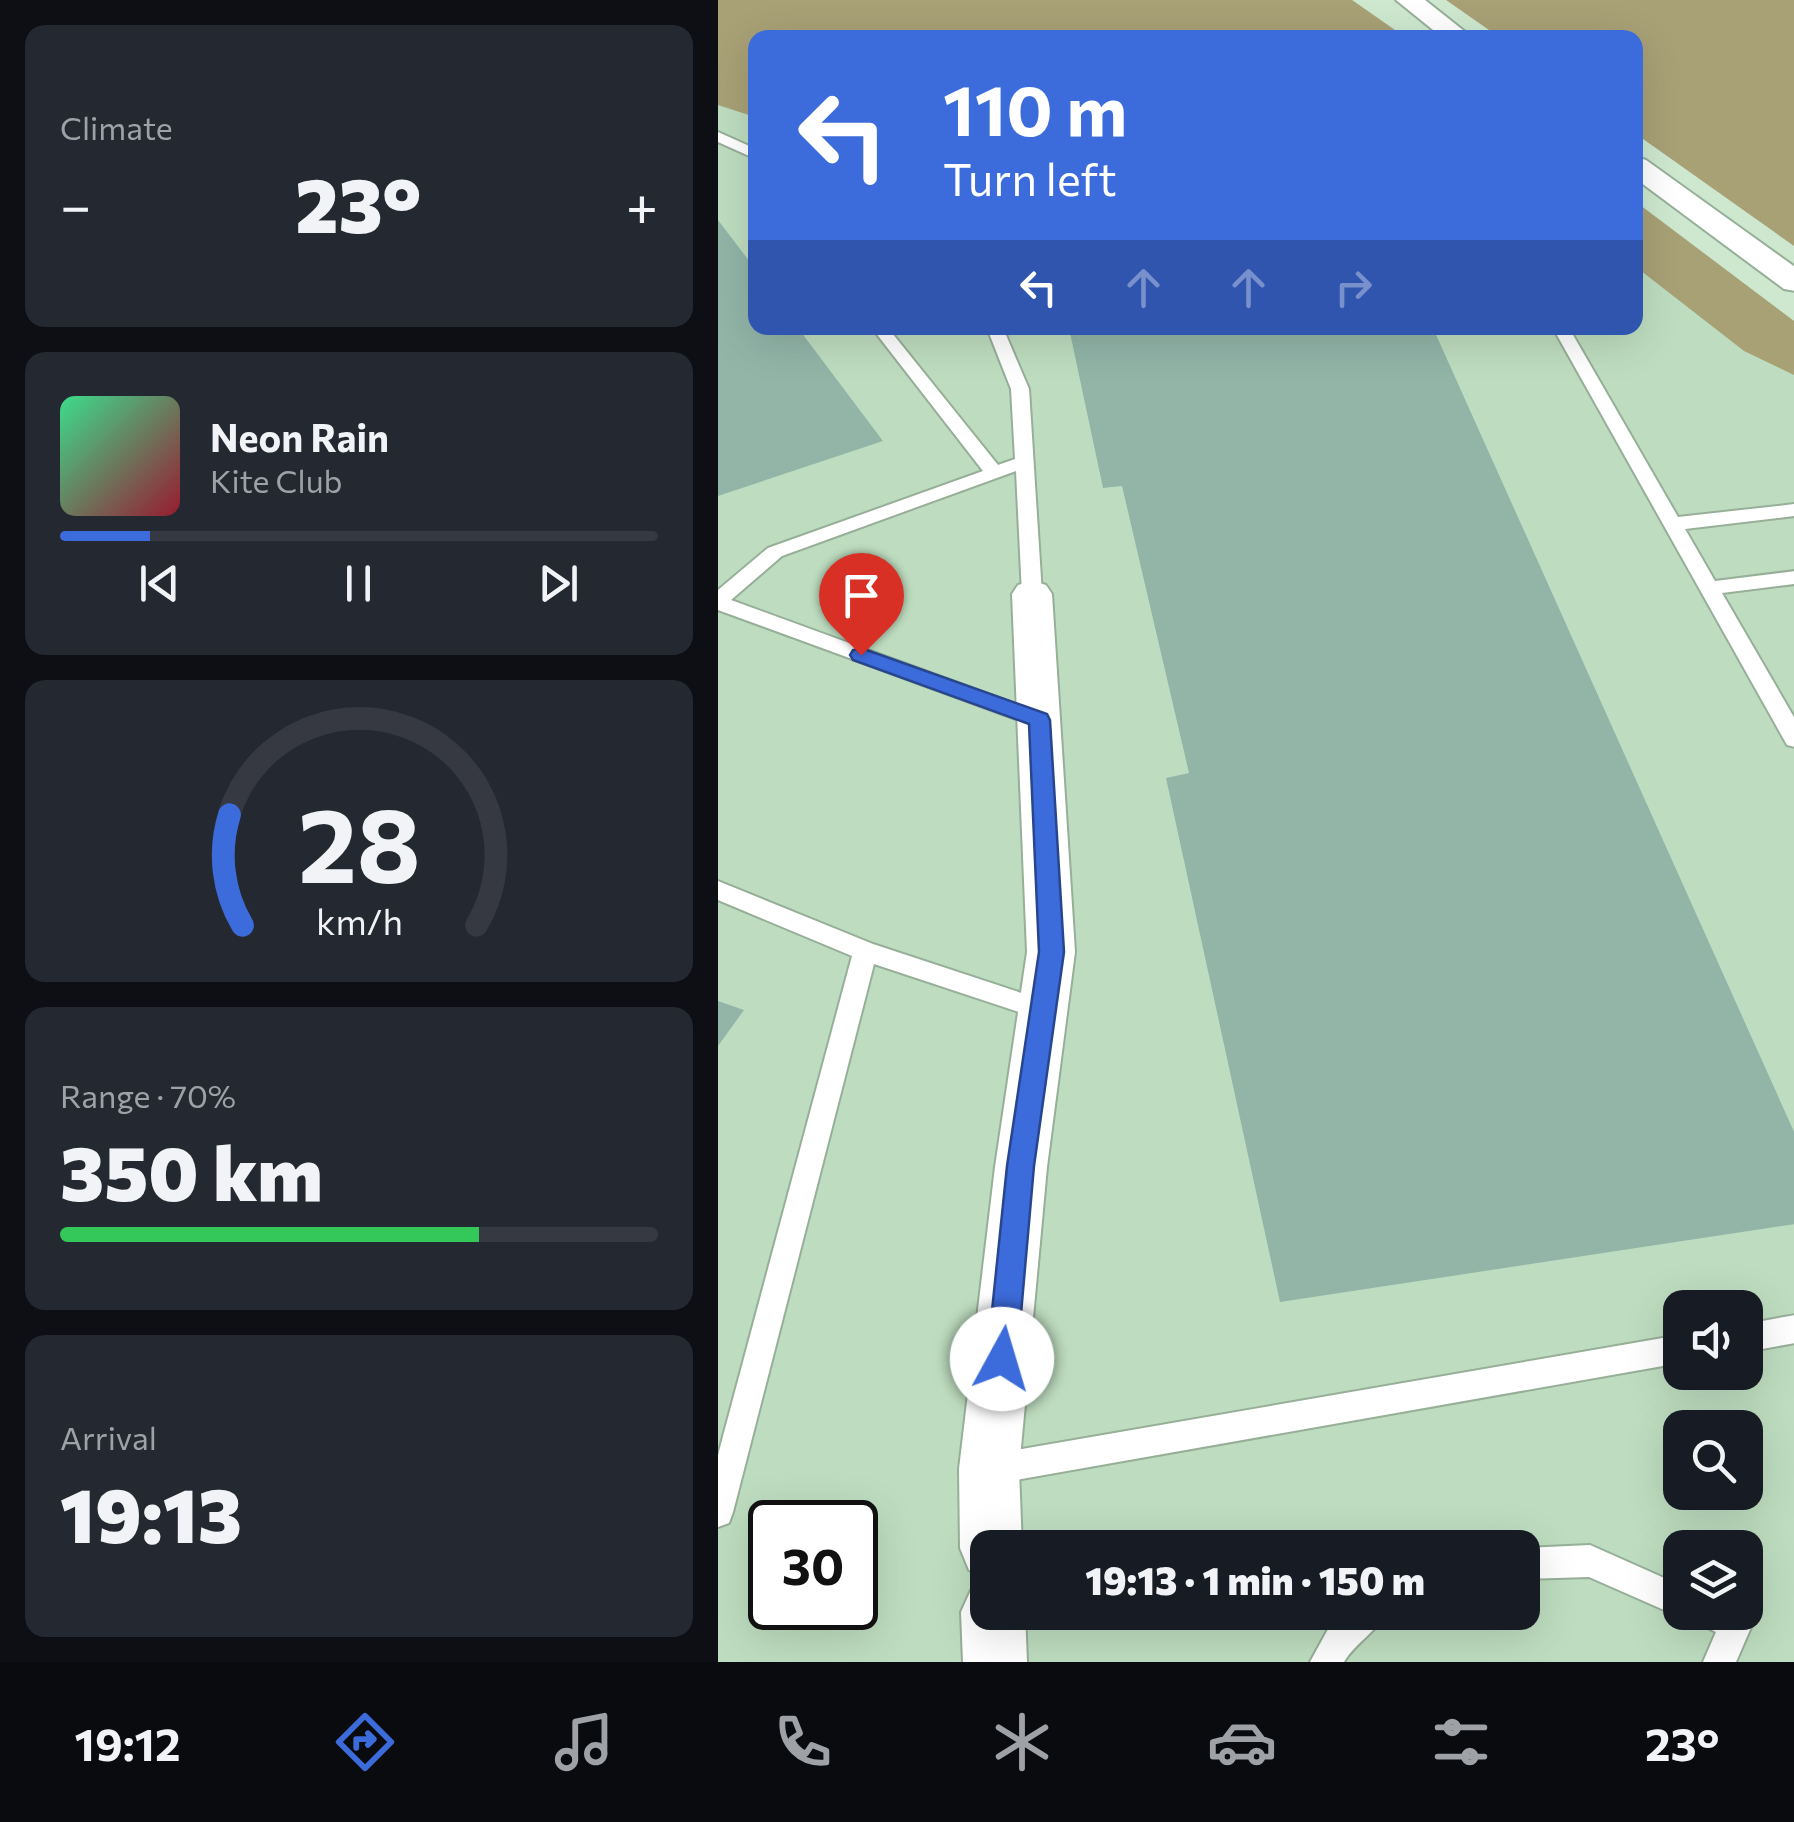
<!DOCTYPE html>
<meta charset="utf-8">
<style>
body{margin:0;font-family:Commissioner,sans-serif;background:#242831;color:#f1f3f6;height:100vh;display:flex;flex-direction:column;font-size:38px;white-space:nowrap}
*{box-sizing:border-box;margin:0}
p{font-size:32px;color:#9ea1a6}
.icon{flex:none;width:55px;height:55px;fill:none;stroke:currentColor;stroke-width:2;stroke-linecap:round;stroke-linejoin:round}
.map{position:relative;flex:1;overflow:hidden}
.panel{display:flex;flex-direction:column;gap:25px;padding:25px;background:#0d0f14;width:718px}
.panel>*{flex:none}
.hud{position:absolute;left:30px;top:30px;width:895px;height:305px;border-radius:20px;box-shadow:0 10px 40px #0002;background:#3c6bdb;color:#fff;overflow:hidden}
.buttons{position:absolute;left:945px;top:1290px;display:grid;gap:20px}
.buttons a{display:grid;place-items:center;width:100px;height:100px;border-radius:20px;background:#171b24;box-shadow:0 10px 40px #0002;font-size:50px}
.speed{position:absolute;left:30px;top:1500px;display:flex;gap:20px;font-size:50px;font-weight:700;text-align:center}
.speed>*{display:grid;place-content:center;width:130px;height:130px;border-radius:50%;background:#171b24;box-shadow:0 10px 40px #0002;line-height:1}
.speed .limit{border:5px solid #111;border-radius:15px;background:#fff;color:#111}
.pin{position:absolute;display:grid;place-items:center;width:85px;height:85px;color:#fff;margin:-102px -42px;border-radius:50% 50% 50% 0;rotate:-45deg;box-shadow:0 0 10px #0007}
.pin .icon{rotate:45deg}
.me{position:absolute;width:110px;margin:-55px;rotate:6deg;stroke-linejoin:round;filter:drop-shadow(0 0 8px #0008)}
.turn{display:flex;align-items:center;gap:35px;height:210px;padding:0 30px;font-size:45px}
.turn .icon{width:130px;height:130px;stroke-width:2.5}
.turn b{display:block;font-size:70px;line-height:85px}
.lanes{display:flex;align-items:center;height:95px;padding:0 30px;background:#0003;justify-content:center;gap:50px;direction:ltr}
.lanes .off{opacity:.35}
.big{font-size:75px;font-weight:800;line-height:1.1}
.panel .widget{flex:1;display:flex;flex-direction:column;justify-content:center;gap:15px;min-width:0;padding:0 35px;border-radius:20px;background:#242831}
.panel .dial{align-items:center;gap:0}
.dial svg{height:260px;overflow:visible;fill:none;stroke:#363941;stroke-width:7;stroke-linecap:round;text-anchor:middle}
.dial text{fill:#f1f3f6;stroke:none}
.song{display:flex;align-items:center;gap:30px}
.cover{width:120px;height:120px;border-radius:15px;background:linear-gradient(135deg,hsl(150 70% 55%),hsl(350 70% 35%))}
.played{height:10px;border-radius:5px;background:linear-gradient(90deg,#3c6bdb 15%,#363941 15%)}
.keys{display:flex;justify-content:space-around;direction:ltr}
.heat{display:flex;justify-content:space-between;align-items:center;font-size:55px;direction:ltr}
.charge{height:15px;border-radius:8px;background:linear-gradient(90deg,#34c759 70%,#363941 0)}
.trip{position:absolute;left:252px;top:1530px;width:570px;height:100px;border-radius:20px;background:#171b24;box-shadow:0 10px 40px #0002;font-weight:800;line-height:100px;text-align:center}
.tabs{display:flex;height:160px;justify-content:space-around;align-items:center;background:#090b0e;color:#9ea1a6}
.tabs .icon{width:70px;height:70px}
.tabs .selected{color:#3c6bdb}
.tabs b{font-size:45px;color:#f1f3f6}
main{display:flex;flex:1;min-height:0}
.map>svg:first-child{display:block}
.built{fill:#beddc0;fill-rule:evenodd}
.forest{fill:#a8a176}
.building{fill:#92b5a8}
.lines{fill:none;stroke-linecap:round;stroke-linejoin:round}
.lane-casing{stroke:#97af98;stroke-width:4}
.street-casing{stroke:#97af98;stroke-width:4}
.lane{fill:#fff;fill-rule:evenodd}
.street{fill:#fff;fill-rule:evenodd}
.route{fill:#3c6bdb;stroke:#27468e;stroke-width:2.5}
</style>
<main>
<section class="panel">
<div class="widget"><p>Climate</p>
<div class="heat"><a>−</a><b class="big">23°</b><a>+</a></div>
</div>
<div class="widget">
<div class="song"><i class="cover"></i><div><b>Neon Rain</b><p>Kite Club</p></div></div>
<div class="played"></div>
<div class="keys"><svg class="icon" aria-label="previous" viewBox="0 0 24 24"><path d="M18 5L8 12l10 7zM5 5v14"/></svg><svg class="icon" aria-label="pause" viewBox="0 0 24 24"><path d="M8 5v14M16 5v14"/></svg><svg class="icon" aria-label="next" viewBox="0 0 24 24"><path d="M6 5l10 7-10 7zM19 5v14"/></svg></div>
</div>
<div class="widget dial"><svg viewBox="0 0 100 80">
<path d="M14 69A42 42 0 1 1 86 69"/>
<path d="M14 69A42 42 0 0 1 10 35" stroke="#3c6bdb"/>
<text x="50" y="56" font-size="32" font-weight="700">28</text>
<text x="50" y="72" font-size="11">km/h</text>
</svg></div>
<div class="widget"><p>Range · 70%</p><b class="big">350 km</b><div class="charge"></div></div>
<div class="widget"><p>Arrival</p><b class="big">19:13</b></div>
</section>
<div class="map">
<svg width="1077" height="1662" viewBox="0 0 1077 1662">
<rect width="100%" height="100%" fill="#cee8cf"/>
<path class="built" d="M0 0H634L687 37 38 38V328H918V202L1076 321V1662H0ZM962 1308H1028V1372H962ZM962 1428H1028V1492H962ZM52 1522H138V1608H52ZM270 1548H805V1612H270ZM962 1548H1028V1612H962Z"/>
<path class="forest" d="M0 0H634L687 37 38 38 37 117 0 105Z
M728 0H1076V246L918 134V38L781 37Z
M918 202 1076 321V375L1026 351 918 267Z"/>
<path class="building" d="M0 220 38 270V328H80L165 441 0 496Z
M351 328H715L1077 1134V1224L562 1302 448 778 471 773 404 486 385 488Z
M0 1001 26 1010 0 1046Z"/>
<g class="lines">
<g class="lane-casing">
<path id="lane" d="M0 132 38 149V159L0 142Z
M154 328H170L280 465 297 459 293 389 269 328H285L311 389 324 594 314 601 304 594 298 471 64 556 13 600 328 715 332 720 328 725H314L0 610V590L50 548 265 471Z
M835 328H851L960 517 1077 504V516L967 529 997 581 1077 571V584L1004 593 1077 719V747L1069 745Z
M0 881 155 944 334 1003 337 1010 334 1017 325 1020 156 964 15 1512 11 1523 0 1527V1455L134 956 0 900Z
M1077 1315V1343L1028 1352V1324Z
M962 1335V1363L275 1484 264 1480 260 1469 264 1458 275 1454Z
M872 1545 962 1585V1612H972L962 1617 871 1577 805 1579V1548Z
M626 1612H668C659 1632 637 1643 626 1662H592L614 1622Z
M974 1612 1029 1614 1034 1625 1018 1662H985L998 1632 979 1623Z"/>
</g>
<g class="street-casing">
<path id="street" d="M678 0H707L755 38H725Z
M918 157 928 160 1077 267V291L1066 289 918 179Z
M314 581 328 585 334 594 357 952 329 1167 301 1469 304 1548H270V1578L251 1570 242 1548 241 1469 277 1167 309 952 294 594 300 585Z
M270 1582V1612H307L309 1662H245L243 1612 253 1590Z"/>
</g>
<use href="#lane" class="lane"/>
<use href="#street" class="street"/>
</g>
<path class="route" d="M143 648 329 714 332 720 346 952 316 1166 299 1359 294 1369 284 1373 274 1369 269 1359 289 1166 321 952 311 724 135 660 132 655 135 650Z"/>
</svg>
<div class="buttons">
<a><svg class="icon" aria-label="sound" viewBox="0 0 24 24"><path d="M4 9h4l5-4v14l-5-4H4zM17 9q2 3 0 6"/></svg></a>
<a><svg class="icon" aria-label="search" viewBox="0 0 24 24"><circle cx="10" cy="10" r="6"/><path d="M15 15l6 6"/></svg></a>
<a><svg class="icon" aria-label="layers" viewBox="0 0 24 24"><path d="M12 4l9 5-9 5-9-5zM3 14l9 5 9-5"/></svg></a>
</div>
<div class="speed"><div class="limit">30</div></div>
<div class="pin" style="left:143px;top:655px;background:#d93025"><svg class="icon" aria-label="arrive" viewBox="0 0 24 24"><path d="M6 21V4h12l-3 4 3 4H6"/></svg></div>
<svg class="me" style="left:284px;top:1359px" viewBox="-20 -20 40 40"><circle r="19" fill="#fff"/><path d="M0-13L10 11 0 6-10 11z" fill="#3c6bdb"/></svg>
<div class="trip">19:13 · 1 min · 150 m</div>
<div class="hud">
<div class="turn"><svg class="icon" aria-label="left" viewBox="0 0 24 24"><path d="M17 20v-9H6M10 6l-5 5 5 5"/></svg><div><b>110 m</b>Turn left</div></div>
<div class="lanes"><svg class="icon" aria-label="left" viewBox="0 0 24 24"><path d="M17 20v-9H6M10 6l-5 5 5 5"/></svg><svg class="icon off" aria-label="ahead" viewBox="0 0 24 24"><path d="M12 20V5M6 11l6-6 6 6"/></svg><svg class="icon off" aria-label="ahead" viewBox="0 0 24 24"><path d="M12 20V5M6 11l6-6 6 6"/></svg><svg class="icon off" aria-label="right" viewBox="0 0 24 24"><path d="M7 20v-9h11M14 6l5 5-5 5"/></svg></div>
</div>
</div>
</main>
<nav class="tabs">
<b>19:12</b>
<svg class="icon selected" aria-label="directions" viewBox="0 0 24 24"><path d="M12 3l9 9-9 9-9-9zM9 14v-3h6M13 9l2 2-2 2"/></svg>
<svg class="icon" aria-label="music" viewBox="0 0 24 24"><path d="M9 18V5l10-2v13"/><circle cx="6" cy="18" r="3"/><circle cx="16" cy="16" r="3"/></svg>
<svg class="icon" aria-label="phone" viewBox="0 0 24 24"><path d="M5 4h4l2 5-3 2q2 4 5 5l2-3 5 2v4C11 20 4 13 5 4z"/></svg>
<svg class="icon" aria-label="climate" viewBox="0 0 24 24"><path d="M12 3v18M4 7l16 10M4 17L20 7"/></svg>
<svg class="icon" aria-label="car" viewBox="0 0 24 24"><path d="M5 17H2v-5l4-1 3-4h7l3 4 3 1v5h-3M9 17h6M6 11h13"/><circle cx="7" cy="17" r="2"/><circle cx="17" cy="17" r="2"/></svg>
<svg class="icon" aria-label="filters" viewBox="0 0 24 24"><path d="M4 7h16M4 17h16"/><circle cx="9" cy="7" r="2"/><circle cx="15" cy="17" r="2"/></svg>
<b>23°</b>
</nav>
